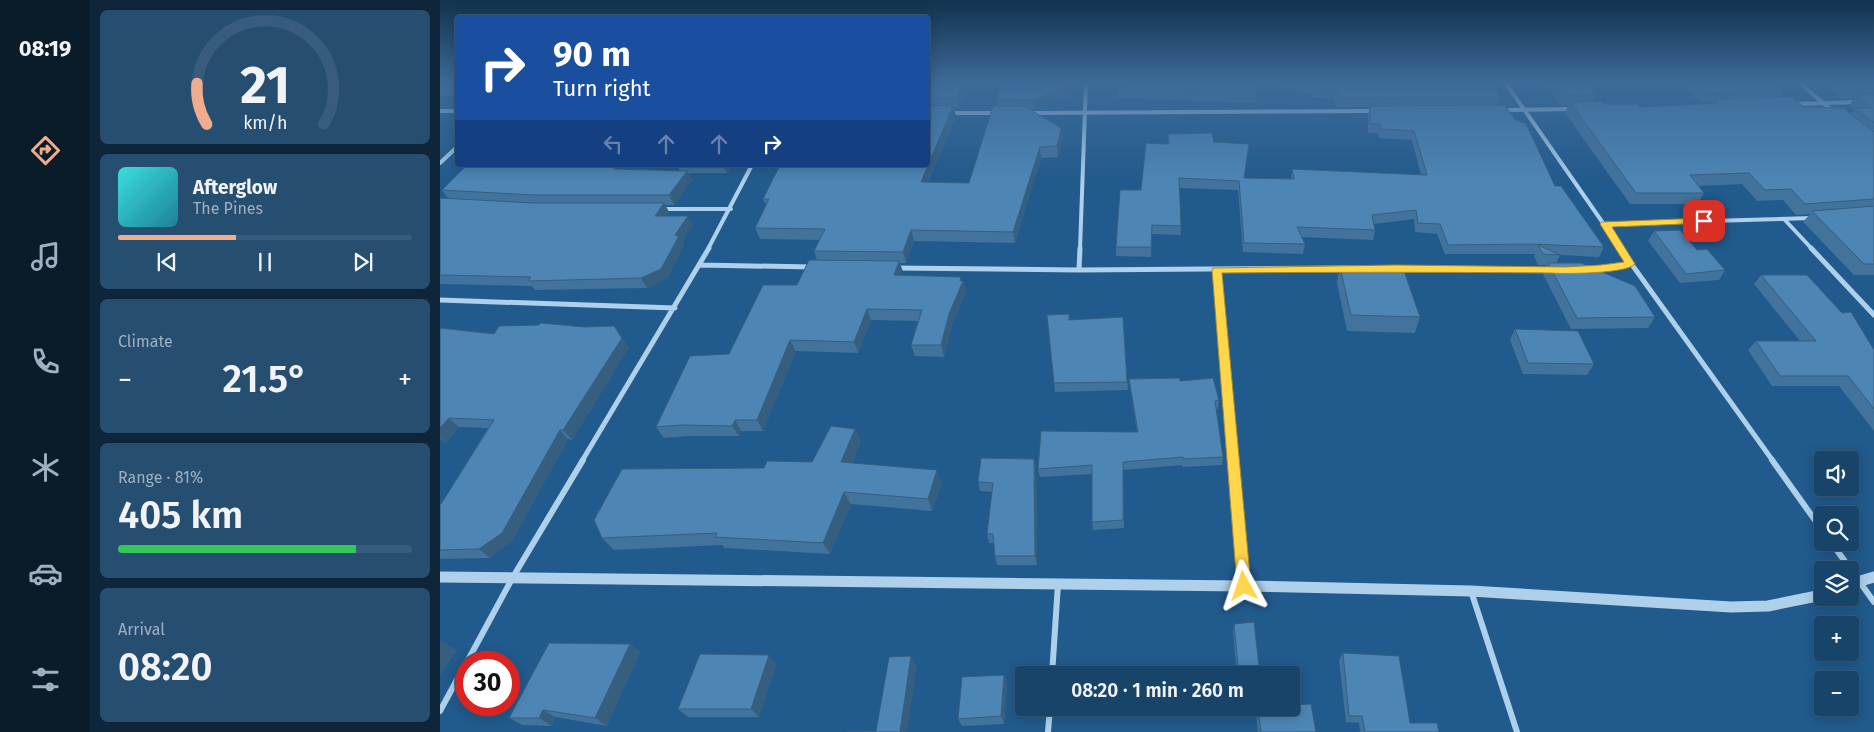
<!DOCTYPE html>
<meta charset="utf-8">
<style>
body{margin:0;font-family:"Fira Sans",sans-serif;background:#264e71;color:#f1f3f6;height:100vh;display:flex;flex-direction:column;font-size:19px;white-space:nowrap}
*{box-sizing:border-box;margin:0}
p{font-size:16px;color:#9fb0c0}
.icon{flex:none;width:28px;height:28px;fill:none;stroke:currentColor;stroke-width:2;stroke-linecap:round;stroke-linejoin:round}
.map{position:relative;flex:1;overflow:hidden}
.sheet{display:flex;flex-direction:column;gap:10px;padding:10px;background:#0e253a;width:350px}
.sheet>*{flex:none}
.top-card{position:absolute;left:15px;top:15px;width:475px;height:152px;border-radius:5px;box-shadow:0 2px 12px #0003,0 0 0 1px #375c7d;background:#1a4fa0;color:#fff;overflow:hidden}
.tools{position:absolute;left:1374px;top:451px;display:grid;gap:10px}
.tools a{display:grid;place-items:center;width:45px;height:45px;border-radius:5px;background:#194469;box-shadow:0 2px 12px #0003,0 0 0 1px #375c7d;font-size:25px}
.speed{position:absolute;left:15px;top:651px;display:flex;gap:10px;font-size:25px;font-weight:700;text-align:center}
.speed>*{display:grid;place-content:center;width:65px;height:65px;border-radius:50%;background:#194469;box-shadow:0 2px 12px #0003,0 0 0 1px #375c7d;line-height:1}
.speed .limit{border:8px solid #d22;background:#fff;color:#111}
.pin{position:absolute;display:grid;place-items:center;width:42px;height:42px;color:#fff;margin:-21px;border-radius:10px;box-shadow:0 2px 8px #0006}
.me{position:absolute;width:55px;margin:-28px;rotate:355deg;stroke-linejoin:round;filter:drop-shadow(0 0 4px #0008)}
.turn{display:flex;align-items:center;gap:18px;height:105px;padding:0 15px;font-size:22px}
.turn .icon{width:65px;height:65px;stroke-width:2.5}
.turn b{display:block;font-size:35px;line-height:42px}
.lanes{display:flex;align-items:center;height:48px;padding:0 15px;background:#0003;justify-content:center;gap:25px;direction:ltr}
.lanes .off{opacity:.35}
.big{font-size:38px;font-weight:600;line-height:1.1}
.sheet .card{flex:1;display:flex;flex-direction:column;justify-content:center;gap:8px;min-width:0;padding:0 18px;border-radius:8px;background:#264e71}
.sheet .dial{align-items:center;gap:0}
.dial svg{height:130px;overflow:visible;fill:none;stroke:#375c7d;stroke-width:7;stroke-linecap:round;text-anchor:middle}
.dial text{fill:#f1f3f6;stroke:none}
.song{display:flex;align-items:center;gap:15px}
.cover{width:60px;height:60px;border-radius:8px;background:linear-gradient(135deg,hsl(180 70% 55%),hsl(190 70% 35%))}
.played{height:5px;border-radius:2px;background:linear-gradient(90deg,#eead8d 40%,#375c7d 40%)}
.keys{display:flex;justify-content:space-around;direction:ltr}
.heat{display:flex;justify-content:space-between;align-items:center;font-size:28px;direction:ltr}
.charge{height:8px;border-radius:4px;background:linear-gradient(90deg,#34c759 81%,#375c7d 0)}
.trip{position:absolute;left:575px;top:666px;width:285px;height:50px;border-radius:5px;background:#194469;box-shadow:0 2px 12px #0003,0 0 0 1px #375c7d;font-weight:600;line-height:50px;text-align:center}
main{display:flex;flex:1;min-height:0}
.tab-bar{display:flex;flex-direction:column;width:90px;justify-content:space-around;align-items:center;background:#0a1b2a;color:#9fb0c0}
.tab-bar .icon{width:35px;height:35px}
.tab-bar .active{color:#eead8d}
.tab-bar b{font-size:22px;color:#f1f3f6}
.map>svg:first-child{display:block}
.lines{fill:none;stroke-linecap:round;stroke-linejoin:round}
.minor-far2{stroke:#aed0eb;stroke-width:4}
.minor-far1{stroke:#aed0eb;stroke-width:5}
.minor{stroke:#aed0eb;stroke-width:6}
.tertiary{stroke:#aed0eb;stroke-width:11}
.wall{fill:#42739c}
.shaded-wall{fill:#365e7f}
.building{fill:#4d86b5;stroke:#365e7f}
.route{fill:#ffd54a;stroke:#a68a30}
</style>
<main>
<nav class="tab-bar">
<b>08:19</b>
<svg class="icon active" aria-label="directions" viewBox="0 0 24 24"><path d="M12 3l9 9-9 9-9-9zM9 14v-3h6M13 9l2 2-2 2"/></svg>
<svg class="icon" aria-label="music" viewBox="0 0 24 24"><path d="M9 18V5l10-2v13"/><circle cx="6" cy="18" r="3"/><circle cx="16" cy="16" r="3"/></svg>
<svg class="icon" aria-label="phone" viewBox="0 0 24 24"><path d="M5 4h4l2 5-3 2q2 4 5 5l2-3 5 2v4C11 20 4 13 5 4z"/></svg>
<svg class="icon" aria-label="climate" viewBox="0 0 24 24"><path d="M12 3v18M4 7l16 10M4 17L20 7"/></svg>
<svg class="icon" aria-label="car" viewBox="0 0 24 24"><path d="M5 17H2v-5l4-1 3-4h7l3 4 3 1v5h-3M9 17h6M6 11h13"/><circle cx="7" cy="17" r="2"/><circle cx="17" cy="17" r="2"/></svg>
<svg class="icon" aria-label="filters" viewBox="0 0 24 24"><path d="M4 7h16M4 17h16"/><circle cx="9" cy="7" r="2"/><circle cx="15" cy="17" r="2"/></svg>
</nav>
<section class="sheet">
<div class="card dial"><svg viewBox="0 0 100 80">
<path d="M14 69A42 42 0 1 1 86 69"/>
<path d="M14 69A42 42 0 0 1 8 44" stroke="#eead8d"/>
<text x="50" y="56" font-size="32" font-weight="700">21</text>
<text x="50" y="72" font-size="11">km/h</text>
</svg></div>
<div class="card">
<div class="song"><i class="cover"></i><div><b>Afterglow</b><p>The Pines</p></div></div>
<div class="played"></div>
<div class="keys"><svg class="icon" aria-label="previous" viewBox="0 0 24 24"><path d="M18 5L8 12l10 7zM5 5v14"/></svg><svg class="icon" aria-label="pause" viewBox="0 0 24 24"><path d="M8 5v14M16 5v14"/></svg><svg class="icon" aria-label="next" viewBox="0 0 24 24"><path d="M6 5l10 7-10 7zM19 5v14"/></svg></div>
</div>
<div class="card"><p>Climate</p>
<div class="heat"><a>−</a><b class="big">21.5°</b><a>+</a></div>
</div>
<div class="card"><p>Range · 81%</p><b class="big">405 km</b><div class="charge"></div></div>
<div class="card"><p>Arrival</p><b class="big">08:20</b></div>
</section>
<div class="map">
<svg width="1434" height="732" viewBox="0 0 1434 732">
<rect width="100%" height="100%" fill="#215a8c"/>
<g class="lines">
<path class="minor-far2" d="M1065 82 1181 249
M1359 82 1392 111
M1355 104 1417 102
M1063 110 1132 109
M0 111H18
M508 113H557
M590 113 934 111
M0 163 18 146
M220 209H291
M1344 219 1372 249
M1165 224 1372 218
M268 249 312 165
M640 249 646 82"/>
<path class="minor-far1" d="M1180 248 1333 461
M1371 248 1434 315
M260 265 372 267
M455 268 639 270 907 268
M943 268 1109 270
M1148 269 1190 264
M639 270 640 248
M777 270 793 461
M0 300 235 308
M142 461 269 248"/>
<path class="minor" d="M793 460 804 586
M1332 460 1382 530
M1391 542 1434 602
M1031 591 1077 732
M27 662 73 577 143 460
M612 675 618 584
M0 711 26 663
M608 732 610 708"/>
<path class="tertiary" d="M0 577 804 586 1031 591 1291 607 1328 606 1382 595
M1410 584 1434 577"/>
</g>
<path class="wall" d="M0 82H18V95H0Z
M488 82H530L519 108H514L516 116 488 182 529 183 557 106 556 99 629 95 595 109H589L622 138 618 157 601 158 575 243 474 241 466 263H460L463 272 462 275 523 281 526 292 512 325 504 357 475 356 471 345 478 321 431 320 418 353 356 351 323 431H301L299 436H249L224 438 216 427 289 354 357 285 377 260 374 251 380 240 320 239 315 228 326 205 323 199 488 165Z
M818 82 815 103 679 98V86Z
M836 82H1050L1060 97 1057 105 1115 186 1164 247 1159 257 1120 255 1116 263 1215 317 1208 328 1131 329 1103 274 1107 265H1098L1094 256 1095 254H1005L997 234 975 232 974 219 934 224 935 230 933 240 861 237 865 244 863 254 803 252 798 190 739 188 741 235 712 234 711 257 676 256V247L701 190 728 144V134L774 142 805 178 851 179 852 169 981 175 972 140 939 138 938 133H928V115L930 107H896L894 98 872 97V94L837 90Z
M1098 82H1146L1156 94 1153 102 1164 104 1200 107 1271 103 1272 102H1260L1240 82H1334L1344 91 1340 97 1364 107 1411 114 1414 110 1409 106 1414 98H1400L1381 82H1434V275H1414L1363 222 1370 214 1356 215 1343 200 1317 201 1302 184 1258 186 1264 193 1257 204H1190L1125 113 1128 105H1120L1109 88 1099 89Z
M237 165H292L287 173H248L252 180 234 205H225L229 212 227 216 253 225 242 242 244 245 227 278 207 288 95 290 92 286 0 284V198H8L2 190 187 169 240 171Z
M1214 231 1257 250 1285 270 1279 280 1240 283 1208 241Z
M900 267 980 317 975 333 907 331 897 283Z
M1321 275 1434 350V431L1399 386H1332L1308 350 1316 341H1360L1314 284Z
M629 314 630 320 683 317 688 390 615 392 614 383Z
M0 328 189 347 132 440 128 439 72 541 50 558 0 559V504H1L48 428 19 427 6 443 0 439Z
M1075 329 1154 364 1147 375 1083 374 1070 340Z
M689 379 740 381 779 400 778 409H776L783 457 782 465 742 467V465L683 470 684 528 653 530 652 522V474L600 477 598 469 697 432 690 387Z
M415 429 421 441 412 463 502 482 492 511 411 504 390 554 285 548 282 545 174 550 162 538 324 468 372 462Z
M596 468 597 565H557L555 556 554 543H549L547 534 552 492 540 491 538 482Z
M794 624 820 675H797L793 631Z
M190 644 200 652 167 726 115 717 112 726 82 725 69 718Z
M903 653 970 723 999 732H920L919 723 906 722 899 660Z
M336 664 319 717H248L238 709Z
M564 675 567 683 564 724 522 726 518 719Z
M701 708H745L744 712 701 714Z
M753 708H851L876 732H818L816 715 753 716Z"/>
<path class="shaded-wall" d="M524 82H530L519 108 517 98Z
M628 82H630L629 95 595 109 594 100Z
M513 106 516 116 483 193 481 182Z
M621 128 622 138 618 157 617 146Z
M600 147 601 158 575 243 573 232Z
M177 165H190L179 179 174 169Z
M283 165H292L287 173Z
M247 171 252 180 234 205 229 195Z
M224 203 229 212 220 225 215 216Z
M248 216 253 225 242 242 244 245 227 278 207 288 201 278 235 235Z
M471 230 474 241 466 263 463 252Z
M459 261 463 272 458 286 454 275Z
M521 277 522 283 523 281 526 292 512 325 504 357 501 345 509 314Z
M427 309 431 320 418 353 414 342Z
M174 326 189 347 132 440 123 430Z
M350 340 356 351 323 431 317 420Z
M9 418 19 427 6 443 0 438V428Z
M295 420 301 431 299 436 292 426Z
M415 429 421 441 407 474 401 462Z
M120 430 128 439 72 541 50 558 39 549Z
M594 459 596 468 597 565 595 556Z
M497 470 502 482 492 511 488 499Z
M404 492 411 504 390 554 383 543Z
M0 640 17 650 0 676Z
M190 644 200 652 167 726 155 718Z
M329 655 336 664 319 717 311 709Z
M471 656 477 667 467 732H460Z
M564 675 567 683 564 724 561 716Z
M103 710 115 717 112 726 99 718Z"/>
<path class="building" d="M0 82H18V85L0 84Z
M488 82H524L517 98H488Z
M562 82H628V86L594 100 556 99Z
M679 82H817L816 91 679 86Z
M847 82H1050L1060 97 898 98 895 89 873 88V85Z
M1115 82H1146L1156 94 1124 95Z
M1255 82H1334L1344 91 1266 93Z
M1401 82H1434V88H1408Z
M1434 94V123L1415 108H1432L1416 95Z
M1352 97 1364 107 1403 108 1434 132V199L1365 204 1351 189 1325 190 1309 173 1250 175 1264 193H1196L1130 102 1162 101 1164 104H1198L1200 107 1278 103 1274 99Z
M488 105 513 106 481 182 529 183 553 106H584L621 128 617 146 600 147 573 232 471 230 463 252 374 251 385 229 315 228 329 199H323L340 165H488Z
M1065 105 1075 120 1085 123 1089 130 1115 186H1121L1164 247 1090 244 1008 245 1000 224 978 223 976 210 932 215 935 230 857 227 865 244 804 243 799 181 739 178 741 226 712 225 711 247H676L680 190H701L706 143 729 144 728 134 772 133 774 142 809 144 804 178 854 179 852 169 987 175 974 131 941 129 940 124H930V106Z
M27 165H177L174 169 247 171 229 195H93L2 190Z
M0 198 93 203H224L215 216H248L235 235 239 236 221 269 201 278 88 281 91 277 0 275Z
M1434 206V264H1424L1372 211Z
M1240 230 1257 250 1267 249 1285 270 1246 274 1214 231Z
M1098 245 1120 255 1103 254Z
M369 260 459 261 454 275 521 277 520 281H523L509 314 501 345H471L482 310 427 309 414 342 350 340 317 420H295L292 426 241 425 216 427 250 356 289 354 323 285H357Z
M1108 263H1141L1195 286 1215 317 1137 318Z
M900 267 948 268 964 271 980 317 911 315Z
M1321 275H1367L1402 313 1411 312 1434 350V409L1408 376H1340L1316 341H1376Z
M629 314V320L683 317 687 382 614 383 607 315Z
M101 323 144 327 174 326 182 338 123 430H120L62 533 39 549 0 550V504H1L54 420 9 418 0 428V328L54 334 59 326 98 325Z
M1075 329 1138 331 1154 364 1088 363Z
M740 378V381L773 378 779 400 775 401 783 457 743 459V457L683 462V520L652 522V465L598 469 601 431 698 432 689 379Z
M391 426 415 429 401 462 497 470 488 499 404 492 383 543 275 537 277 533 162 538 154 520 182 469 324 468 327 461 372 462Z
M541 458 594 459 595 556H555L553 534H547L553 483 538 482Z
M814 622 820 675H799L794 624Z
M109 643 190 644 155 718 103 710 99 718H69Z
M903 653 959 656 970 723H997L999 732H925L922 716H909Z
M260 654 329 655 311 709H238Z
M471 656 460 732H407L436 731 449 657Z
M564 675 561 716 518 719 522 677Z
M871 704 876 732H821L818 709 754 710V708H851V705Z
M701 708H745L701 710Z"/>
<linearGradient id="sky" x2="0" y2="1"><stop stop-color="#12324d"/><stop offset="0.45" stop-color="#3d6b99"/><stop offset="1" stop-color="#3d6b99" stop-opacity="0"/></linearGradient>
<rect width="1434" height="184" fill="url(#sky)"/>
<path class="route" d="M1264 218 1269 221 1268 223 1172 227 1195 264C1186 274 1125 274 1110 273 1000 272 891 272 782 273L811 586 809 591 804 593 799 591 797 586 772 270 773 268 956 265 1125 267 1161 265 1184 262 1160 224 1162 222Z"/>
</svg>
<div class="tools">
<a><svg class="icon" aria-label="sound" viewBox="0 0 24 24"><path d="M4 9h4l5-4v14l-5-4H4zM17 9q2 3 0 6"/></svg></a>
<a><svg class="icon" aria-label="search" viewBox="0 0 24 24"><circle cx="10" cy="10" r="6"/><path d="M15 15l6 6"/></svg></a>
<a><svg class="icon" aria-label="layers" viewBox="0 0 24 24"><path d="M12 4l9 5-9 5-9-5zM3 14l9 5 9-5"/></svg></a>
<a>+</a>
<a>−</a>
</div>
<div class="speed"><div class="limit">30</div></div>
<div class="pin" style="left:1264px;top:221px;background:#d93025"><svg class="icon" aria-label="arrive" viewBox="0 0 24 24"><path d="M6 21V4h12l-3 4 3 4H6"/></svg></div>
<svg class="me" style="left:804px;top:586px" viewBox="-20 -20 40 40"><path d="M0-17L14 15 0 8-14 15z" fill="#ffd54a" stroke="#fff" stroke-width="4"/></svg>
<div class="trip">08:20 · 1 min · 260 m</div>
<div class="top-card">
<div class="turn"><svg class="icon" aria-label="right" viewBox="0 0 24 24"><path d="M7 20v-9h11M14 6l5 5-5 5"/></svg><div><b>90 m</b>Turn right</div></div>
<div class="lanes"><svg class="icon off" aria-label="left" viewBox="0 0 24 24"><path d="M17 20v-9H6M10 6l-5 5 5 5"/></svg><svg class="icon off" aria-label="ahead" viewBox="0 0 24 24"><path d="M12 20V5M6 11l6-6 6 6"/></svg><svg class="icon off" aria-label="ahead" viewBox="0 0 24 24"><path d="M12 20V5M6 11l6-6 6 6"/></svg><svg class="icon" aria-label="right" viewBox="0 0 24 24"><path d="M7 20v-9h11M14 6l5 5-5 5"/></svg></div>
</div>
</div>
</main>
